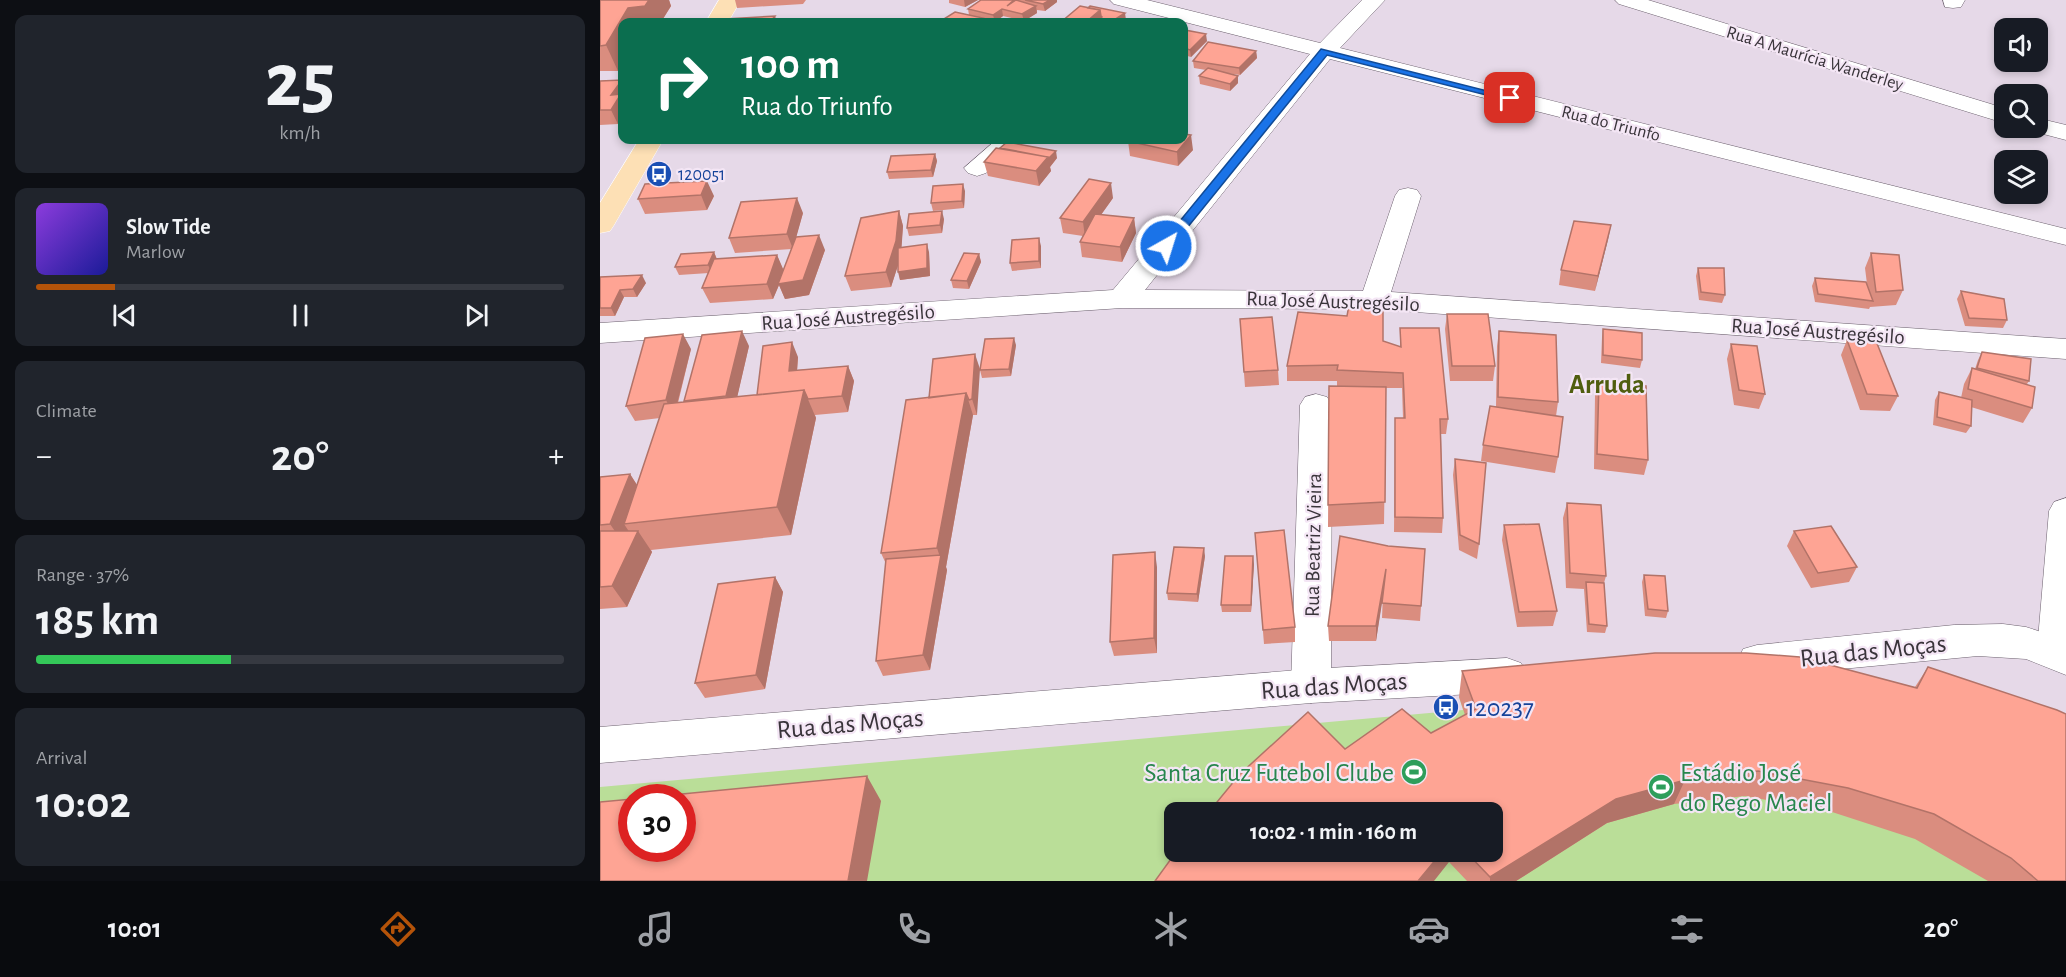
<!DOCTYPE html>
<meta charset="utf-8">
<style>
body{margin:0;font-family:"Alegreya Sans",sans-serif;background:#20242c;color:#f1f3f6;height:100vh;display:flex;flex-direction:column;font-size:22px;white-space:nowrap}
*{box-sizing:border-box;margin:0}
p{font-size:20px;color:#9ea1a6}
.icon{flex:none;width:33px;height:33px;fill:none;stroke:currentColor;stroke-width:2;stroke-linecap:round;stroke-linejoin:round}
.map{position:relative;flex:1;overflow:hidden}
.details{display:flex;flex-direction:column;gap:15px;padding:15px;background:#0d0f14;width:600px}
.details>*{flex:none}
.hud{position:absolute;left:18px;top:18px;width:570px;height:126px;border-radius:12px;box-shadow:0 3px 9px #0003;background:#0b6e4f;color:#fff;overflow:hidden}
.buttons{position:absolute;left:1394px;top:18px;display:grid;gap:12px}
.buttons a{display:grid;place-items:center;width:54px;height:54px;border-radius:12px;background:#171b24;box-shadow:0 3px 9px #0003;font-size:30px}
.speed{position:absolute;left:18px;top:784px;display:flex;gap:12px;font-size:30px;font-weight:700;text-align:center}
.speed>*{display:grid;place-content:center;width:78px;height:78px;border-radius:50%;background:#171b24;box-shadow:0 3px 9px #0003;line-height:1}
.speed .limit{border:9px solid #d22;background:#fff;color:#111}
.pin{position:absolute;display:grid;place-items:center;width:51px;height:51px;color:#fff;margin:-26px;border-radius:12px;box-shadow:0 3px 9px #0006}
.me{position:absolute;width:66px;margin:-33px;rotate:39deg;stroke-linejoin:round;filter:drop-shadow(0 0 4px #0008)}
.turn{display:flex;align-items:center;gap:21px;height:126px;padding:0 24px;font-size:27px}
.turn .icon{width:78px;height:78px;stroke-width:2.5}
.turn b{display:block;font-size:42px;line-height:51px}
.big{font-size:45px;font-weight:700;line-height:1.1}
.details .card{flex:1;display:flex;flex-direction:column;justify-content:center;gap:9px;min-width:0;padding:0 21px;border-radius:12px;background:#20242c}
.details .dial{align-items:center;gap:0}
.dial b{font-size:78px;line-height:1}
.song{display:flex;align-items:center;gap:18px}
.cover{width:72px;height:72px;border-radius:9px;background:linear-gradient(135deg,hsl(270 70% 55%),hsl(240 70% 35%))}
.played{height:6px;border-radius:3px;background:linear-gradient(90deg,#b45309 15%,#363941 15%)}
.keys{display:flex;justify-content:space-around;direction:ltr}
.heat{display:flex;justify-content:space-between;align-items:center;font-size:33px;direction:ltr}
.charge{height:9px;border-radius:4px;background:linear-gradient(90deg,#34c759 37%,#363941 0)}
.trip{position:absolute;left:564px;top:802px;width:339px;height:60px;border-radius:12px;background:#171b24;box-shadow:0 3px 9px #0003;font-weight:700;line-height:60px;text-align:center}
.tabs{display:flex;height:96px;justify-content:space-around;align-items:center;background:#090b0e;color:#9ea1a6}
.tabs .icon{width:42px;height:42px}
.tabs .active{color:#b45309}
.tabs b{font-size:27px;color:#f1f3f6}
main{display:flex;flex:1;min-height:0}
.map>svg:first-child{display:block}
.green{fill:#bade98;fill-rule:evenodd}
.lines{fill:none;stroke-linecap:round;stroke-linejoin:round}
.minor-casing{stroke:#6d626f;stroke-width:1}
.tertiary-casing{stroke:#6d626f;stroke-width:1}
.primary-casing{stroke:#fff;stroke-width:1}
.minor{fill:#fff;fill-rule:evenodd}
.tertiary{fill:#fff;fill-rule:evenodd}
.primary{fill:#fde0b5;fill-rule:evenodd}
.wall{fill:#da8d7f}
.shaded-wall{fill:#b27368}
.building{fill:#fea494;stroke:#b27368;stroke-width:1.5}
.route{fill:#1a73e8;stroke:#114b97;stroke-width:1.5}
.labels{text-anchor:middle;stroke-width:4.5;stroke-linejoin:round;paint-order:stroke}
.far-street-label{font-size:18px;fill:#39343a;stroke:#f4e6f5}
.far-transit-label{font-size:18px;fill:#164399;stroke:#f4e6f5;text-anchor:start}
.street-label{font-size:21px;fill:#39343a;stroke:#f4e6f5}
.near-street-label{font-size:26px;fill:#39343a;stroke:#f4e6f5}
.near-transit-label{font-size:26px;fill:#164399;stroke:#f4e6f5;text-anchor:start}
.near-leisure-label{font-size:26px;fill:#27864d;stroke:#f4e6f5;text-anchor:end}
.district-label{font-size:27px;font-weight:bold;fill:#505e0f;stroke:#f4e6f5}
</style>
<main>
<section class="details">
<div class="card dial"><b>25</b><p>km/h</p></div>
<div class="card">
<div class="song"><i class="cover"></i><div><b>Slow Tide</b><p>Marlow</p></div></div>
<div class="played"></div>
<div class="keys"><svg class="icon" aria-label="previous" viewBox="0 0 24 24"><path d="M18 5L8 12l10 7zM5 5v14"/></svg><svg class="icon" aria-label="pause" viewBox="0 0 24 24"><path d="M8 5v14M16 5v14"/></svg><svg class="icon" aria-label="next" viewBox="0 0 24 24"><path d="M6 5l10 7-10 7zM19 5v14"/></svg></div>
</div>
<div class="card"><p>Climate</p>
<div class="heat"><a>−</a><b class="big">20°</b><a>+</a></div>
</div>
<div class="card"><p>Range · 37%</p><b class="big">185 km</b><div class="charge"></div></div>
<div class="card"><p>Arrival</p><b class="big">10:02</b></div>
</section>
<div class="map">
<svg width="1466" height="881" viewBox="0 0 1466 881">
<rect width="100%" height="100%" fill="#e6d9e8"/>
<path class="green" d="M1046 680 1466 881H0V787L863 710 859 697ZM32 798H82V849H32ZM574 813H892V852H574Z"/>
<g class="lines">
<g class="minor-casing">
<path id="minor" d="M510 0H547L720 43 762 0H785L740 48 1466 229V245L730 59 545 290 763 291 795 196 799 190 808 188 817 190 821 196 791 292 1466 339V359L774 309 522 308 0 343V323L513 290 710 54 514 4Z
M1015 0H1048L1404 108V123L1019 4Z
M1343 0H1365L1361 7 1353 8 1345 7Z
M1437 118 1466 125V140L1428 130 1426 128H1437Z
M396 140H423L386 173 377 176 368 173 364 168Z
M716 394 727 397 732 405 731 686 725 698 711 703 697 698 691 686 700 405 705 397Z
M1466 498V664L1456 667 1442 663 1437 651 1449 511 1454 502Z"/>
</g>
<g class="tertiary-casing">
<path id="tertiary" d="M1403 624 1426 627 1466 640V675L1426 659 1378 656 1157 677 1143 673 1138 661 1143 649 1157 645 1354 625Z
M907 658 921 663 927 675 921 687 907 692 711 703 0 763V727L711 669Z"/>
</g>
<g class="primary-casing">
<path id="primary" d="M119 0H141L128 22H106Z
M39 140H63L14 225 10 231 0 233V203Z"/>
</g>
<use href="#minor" class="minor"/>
<use href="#tertiary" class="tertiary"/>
<use href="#primary" class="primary"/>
</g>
<path class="wall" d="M0 0H69L71 6 61 22H22L18 71H0Z
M135 0H206L203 4 137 8Z
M349 0H378L365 7 349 3Z
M381 0H457V2L445 11 437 10V13L424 21 403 16 395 22 369 15 368 9Z
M584 31 607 41 591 57 584 55Z
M656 51 657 58 640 75 626 73 638 83 630 91 600 84 599 76 606 70 594 68 593 61Z
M22 80V117L18 124 0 125V81Z
M428 140H457L453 144Z
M528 141 593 150 578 166 530 156Z
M335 154 337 161 333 177 289 179 287 172Z
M457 158 450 167 451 171 439 186 388 176 384 162Z
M45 184 114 196 107 210 45 214 38 199Z
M365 191 364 208 333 211 331 203Z
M513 198 501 215 534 218 536 233 522 262 482 257 480 242 483 236 463 233 460 218Z
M299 211 303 226 301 248 329 252 330 276 300 280 298 265 291 287 251 291 245 276Z
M203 213 195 240 225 250 209 295 185 299 179 285 173 299 110 303 102 288 109 273 79 275 75 267 114 252 117 259 177 255 183 270 192 249 135 253 129 238Z
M344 219 342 233 309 236 307 228Z
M1011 225 995 291 959 285 961 270Z
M441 246V268L412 271 410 263Z
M1271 253 1303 290 1296 305 1270 307 1269 309 1215 302 1212 286 1215 278 1267 284 1265 268Z
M379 254 381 262 369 289 353 288 351 280Z
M1098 268 1125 295 1122 303 1099 300 1096 276Z
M0 277 46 283 37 297H24L15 316H0Z
M1361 291 1407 320 1403 328 1365 326 1357 299Z
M847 314 895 366 893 381H850L845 329Z
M640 319 678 370 679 385 645 387Z
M800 328 848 419 846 434H841L843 518 842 533 794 532 795 418H803L802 388H786L784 524 728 527 729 386H755H737V381H687V366L783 341 800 347Z
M1003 329 1042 360 1040 368 1001 363 1002 337Z
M899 331 958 402 956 416 958 457 955 473 881 461 883 445 896 407 897 346Z
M1247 340 1298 396 1290 411 1260 410 1241 355Z
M1131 344 1165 394 1159 409 1134 405 1127 359Z
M416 345 411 376 382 378 380 370Z
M149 346 137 397 157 395 198 357 197 370 248 366 254 381 248 412 215 415 216 418 191 535 51 550 52 552 27 607 0 609V477L30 474 37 485 60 418 35 421 26 406 91 349 78 403 85 402 84 401Z
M1382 352 1429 381 1427 384 1432 408 1423 423 1371 407V426L1366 433 1333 425 1335 400 1339 392 1361 398 1364 384 1372 368 1375 369 1378 360Z
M375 354 377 415H373L346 567 347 570 330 670 283 676 276 661 286 564 281 553 329 398Z
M999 381 1048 460 1044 475 994 469 995 396Z
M855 459 879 544 877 559 859 550 853 475Z
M967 503 1006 576 1004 583 1007 626 1005 633 987 632 984 589 966 588 963 518Z
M904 525 957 611 953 626 917 627 902 540Z
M1194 531 1257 567 1249 582 1211 588 1187 546Z
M655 533 695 627V642L664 644Z
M788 546 825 549 820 621 782 618 783 593 776 641H729L728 626Z
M605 556 598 602 568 600 567 593Z
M654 564 651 612H622L621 605Z
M557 567V653L514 656 510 642Z
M1044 575 1068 611 1066 618 1045 616 1042 582Z
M175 577 183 592 165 689 105 698 95 683Z
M1328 667 1466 881H1388L1315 839 1232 812 1145 796 1074 804 1007 823 916 881H867L849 862 576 852H892L745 749 831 733 865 715 859 697 862 671 1315 687Z"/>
<path class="shaded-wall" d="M49 0H69L71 6 61 22H22V62L18 71 6 45 28 8Z
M364 0H378L365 7Z
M450 0H457V2L445 11 443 4Z
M436 6 437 13 424 21 422 14Z
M402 9 403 16 395 22 393 15Z
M500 10 502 22H486Z
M525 13 526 20 522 22H511Z
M175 16 177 22H170Z
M383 18 384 22H377Z
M606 34 607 41 591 57 590 50Z
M656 51 657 58 640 75 639 68Z
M638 76V83L630 91V84Z
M22 80V117L18 124 11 110V95Z
M591 135 593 150 578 166 577 152Z
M456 151 457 158 450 167 451 171 439 186 436 171 448 157Z
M335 154 337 161 333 177 331 170Z
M107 181 114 196 107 210 101 195Z
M511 183 513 198 485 237 483 222Z
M363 184 365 191 364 208 362 201Z
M197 198 203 213 193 249 187 234Z
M299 211 303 226 301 256 291 287 286 272Z
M342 211 344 219 342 233 340 225Z
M534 218 536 233 522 262 520 247Z
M1011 225 1008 240 995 291 998 276Z
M219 235 225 250 209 295 185 299 179 285 173 299 167 284 177 255 184 271Z
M439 238 441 246V268L439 261Z
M327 244 329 252 330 276 300 280 298 272Z
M114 252 117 260 112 273 108 265Z
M379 254 381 262 369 289 367 281Z
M42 275 46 283 37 297 33 289Z
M20 290 24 297 15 316 11 308Z
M142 331 149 346 134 411 126 396Z
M83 334 91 349 74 416 66 400Z
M414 338 416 345 411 376 409 369Z
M192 342 198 357 196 386 189 371Z
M375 354 380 369 377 415 372 399Z
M248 366 254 381 248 412 242 396Z
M204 390 216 418 191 535 177 507Z
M366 393 373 415 346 567 347 570 330 670 323 655 340 557 337 548Z
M30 474 44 496 24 524 30 533 25 546 10 524Z
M38 531 52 552 27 607 12 586Z
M604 548 605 556 598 602 597 594Z
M555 552 557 567V653L554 638Z
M653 556 654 564 651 612V605Z
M786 569 785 584 776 641V626Z
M175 577 183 592 165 689 156 675Z
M267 776 281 801 267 881H248Z
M1085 780 1074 804 1007 823 916 881H890V877L1016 799Z
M842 852H851L849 862 834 881H818Z"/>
<path class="building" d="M0 0H49L45 6 28 8 6 45 0 46Z
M381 0H414L407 6 416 0 436 6 422 14 402 9 393 15 368 9Z
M425 0H450L443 4Z
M480 6 500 10 486 22H461Z
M490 6 525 13 511 22H496L502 17 501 16 500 10 488 8Z
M355 12 383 18 377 22H339Z
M175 16 170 22H123L125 19Z
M585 30 606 34 590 50 584 48V31Z
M608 42 656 51 639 68 593 61Z
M608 68 638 76 630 84 599 76Z
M22 80 11 95 21 94 11 110H0V81Z
M584 134 591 135 577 152 528 141 530 140H584Z
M407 142 456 151 448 159V157L400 148Z
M396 148 448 157 436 171 384 162Z
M335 154 331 170 287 172 291 156Z
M489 179 511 183 483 222 460 218Z
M107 181 101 195 38 199 45 184Z
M363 184 362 201 331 203 333 186Z
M197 198 187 234 129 238 141 202Z
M299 211 296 241 286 272 245 276 261 218Z
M342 211 340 225 307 228 309 214Z
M495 214 534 218 520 247 480 242Z
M974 221 1011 225 998 276 961 270Z
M219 235 203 280 178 284 196 237Z
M439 238V261L410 263 412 240Z
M327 244V268L298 272V248Z
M114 252 108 265 75 267 81 254Z
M364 253 379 254 367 281 351 280Z
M1271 253 1299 255 1303 290 1276 292Z
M177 255 167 284 102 288 114 259Z
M1098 268H1124L1125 295 1101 292Z
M42 275 33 289 20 290 11 308H0V277Z
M1215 278 1266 282 1273 301 1218 294Z
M1361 291 1404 299 1407 320 1369 318Z
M749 305 783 309V341L801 347 800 328H839L848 419H840L843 518 795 517V418H805L803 373 737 370 738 365 687 366 698 312 747 316Z
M847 314H888L895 366H852Z
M672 317 678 370 644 372 640 319Z
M1003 329 1042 333V360L1003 355Z
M142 331 126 396 84 401 102 335Z
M899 331 956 335 958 402 898 397Z
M83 334 66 400 26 406 45 338Z
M414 338 409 369 380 370 385 339Z
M1247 340 1276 341 1298 396 1267 394Z
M192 342 189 371 248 366 242 396 208 399 204 390 157 395 163 346Z
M1131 344 1157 346 1165 394 1139 390Z
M1382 352 1431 359 1429 381 1377 368Z
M375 354 372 399 369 400 366 393 329 398 333 359Z
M1372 368 1435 387 1432 408 1368 389Z
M999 381 1046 386 1048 460 997 454Z
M729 386 786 387 785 502 728 505Z
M204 390 177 507 24 524 64 404Z
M1339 392 1372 400 1371 426 1337 417Z
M366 393 337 548 281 553 306 400Z
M890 406 963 417 958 457 883 445Z
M855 459 886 463 879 544 860 535Z
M30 474 10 524 0 525V477Z
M967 503 1001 505 1006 576 970 573Z
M939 524 957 611 919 612 904 525Z
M1231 526 1257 567 1218 573 1194 531Z
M684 530 695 627 663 630 655 533Z
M0 531H38L12 586 0 587Z
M740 536 788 546 825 549 821 606 782 603 786 569 776 626H728Z
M574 547 604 548 597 594 567 593Z
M555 552 554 638 510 642 513 555Z
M341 555 323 655 276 661 286 559Z
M625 556H653L651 605H621Z
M1044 575 1065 576 1068 611 1048 609Z
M175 577 156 675 95 683 118 584Z
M986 582 1004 583 1007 626 989 624Z
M1055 653H1146L1200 657 1317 688 1328 667 1457 710 1466 714V881H1438L1411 858 1334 814 1248 788 1158 771 1085 780 1016 799 890 877 866 852H892V813H608L640 774 708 712 745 749 802 709 831 733 876 709 862 671Z
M267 776 248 881H0V802L32 799V849H82V798H41Z
M576 852H842L818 881H555Z"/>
<path class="route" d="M721 49 915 98 910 101 727 55 570 249H561V244Z"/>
<defs>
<g id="bus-disc" transform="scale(1.35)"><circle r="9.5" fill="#1a4fb4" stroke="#f4e6f5"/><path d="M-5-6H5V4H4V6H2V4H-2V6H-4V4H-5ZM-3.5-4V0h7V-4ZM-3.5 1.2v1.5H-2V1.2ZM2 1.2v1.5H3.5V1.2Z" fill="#fff"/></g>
<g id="stadium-disc" transform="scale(1.35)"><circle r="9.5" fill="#2e9e5b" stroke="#f4e6f5"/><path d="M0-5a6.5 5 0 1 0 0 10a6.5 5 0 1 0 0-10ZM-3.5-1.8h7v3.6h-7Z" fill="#fff"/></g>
</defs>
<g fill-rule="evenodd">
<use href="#bus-disc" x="59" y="174"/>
<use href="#bus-disc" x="846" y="707"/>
<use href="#stadium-disc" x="814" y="772"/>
<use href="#stadium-disc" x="1061" y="787"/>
</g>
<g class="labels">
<g class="far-street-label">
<text transform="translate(1215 58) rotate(17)" y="6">Rua A Maurícia Wanderley</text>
<text transform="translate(1011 123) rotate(14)" y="6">Rua do Triunfo</text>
</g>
<g class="far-transit-label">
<text x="78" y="180">120051</text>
</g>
<g class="street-label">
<text transform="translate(733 301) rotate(2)" y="7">Rua José Austregésilo</text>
<text transform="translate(248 317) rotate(-4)" y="7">Rua José Austregésilo</text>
<text transform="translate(1218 331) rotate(4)" y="7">Rua José Austregésilo</text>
<text transform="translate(713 545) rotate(-89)" y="7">Rua Beatriz Vieira</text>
</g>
<g class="near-street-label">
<text transform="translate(1273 650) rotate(-6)" y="9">Rua das Moças</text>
<text transform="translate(734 685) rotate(-4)" y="9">Rua das Moças</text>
<text transform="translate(250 723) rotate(-5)" y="9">Rua das Moças</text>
</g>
<g class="near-transit-label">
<text x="866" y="716">120237</text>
</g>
<g class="near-leisure-label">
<text x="794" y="781">Santa Cruz Futebol Clube</text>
<text x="1080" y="781" text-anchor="start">Estádio José<tspan x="1080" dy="30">do Rego Maciel</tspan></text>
</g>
<g class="district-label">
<text x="1007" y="393">Arruda</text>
</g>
</g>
</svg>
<div class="buttons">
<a><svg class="icon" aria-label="sound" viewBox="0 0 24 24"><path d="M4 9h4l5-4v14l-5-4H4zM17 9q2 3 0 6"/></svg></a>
<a><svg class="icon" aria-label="search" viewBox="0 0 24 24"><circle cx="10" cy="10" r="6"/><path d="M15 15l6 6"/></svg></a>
<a><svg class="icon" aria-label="layers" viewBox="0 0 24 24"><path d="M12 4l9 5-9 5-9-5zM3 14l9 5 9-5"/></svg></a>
</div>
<div class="speed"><div class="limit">30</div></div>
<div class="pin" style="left:910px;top:98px;background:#d93025"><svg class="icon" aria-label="arrive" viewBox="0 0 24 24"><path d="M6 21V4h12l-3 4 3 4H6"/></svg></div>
<svg class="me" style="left:566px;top:246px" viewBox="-20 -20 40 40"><circle r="17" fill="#1a73e8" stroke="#fff" stroke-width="3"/><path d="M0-11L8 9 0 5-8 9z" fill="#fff"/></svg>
<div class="trip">10:02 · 1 min · 160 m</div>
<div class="hud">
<div class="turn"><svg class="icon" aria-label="right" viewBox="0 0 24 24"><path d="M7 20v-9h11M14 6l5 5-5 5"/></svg><div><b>100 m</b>Rua do Triunfo</div></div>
</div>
</div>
</main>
<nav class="tabs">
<b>10:01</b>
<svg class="icon active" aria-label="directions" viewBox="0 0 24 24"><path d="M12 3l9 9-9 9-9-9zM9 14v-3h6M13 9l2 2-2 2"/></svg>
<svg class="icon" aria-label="music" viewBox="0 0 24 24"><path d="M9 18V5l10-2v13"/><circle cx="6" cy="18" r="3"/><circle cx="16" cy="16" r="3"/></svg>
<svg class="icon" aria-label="phone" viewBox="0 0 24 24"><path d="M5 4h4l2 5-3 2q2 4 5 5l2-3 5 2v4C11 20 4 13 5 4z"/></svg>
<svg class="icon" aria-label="climate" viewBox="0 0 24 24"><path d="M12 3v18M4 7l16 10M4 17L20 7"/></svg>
<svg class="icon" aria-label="car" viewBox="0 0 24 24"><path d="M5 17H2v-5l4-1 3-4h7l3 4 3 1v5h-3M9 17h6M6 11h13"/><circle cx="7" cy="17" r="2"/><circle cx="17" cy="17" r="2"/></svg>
<svg class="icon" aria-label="filters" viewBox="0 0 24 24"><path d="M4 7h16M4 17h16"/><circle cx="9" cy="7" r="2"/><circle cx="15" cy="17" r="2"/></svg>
<b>20°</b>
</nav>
